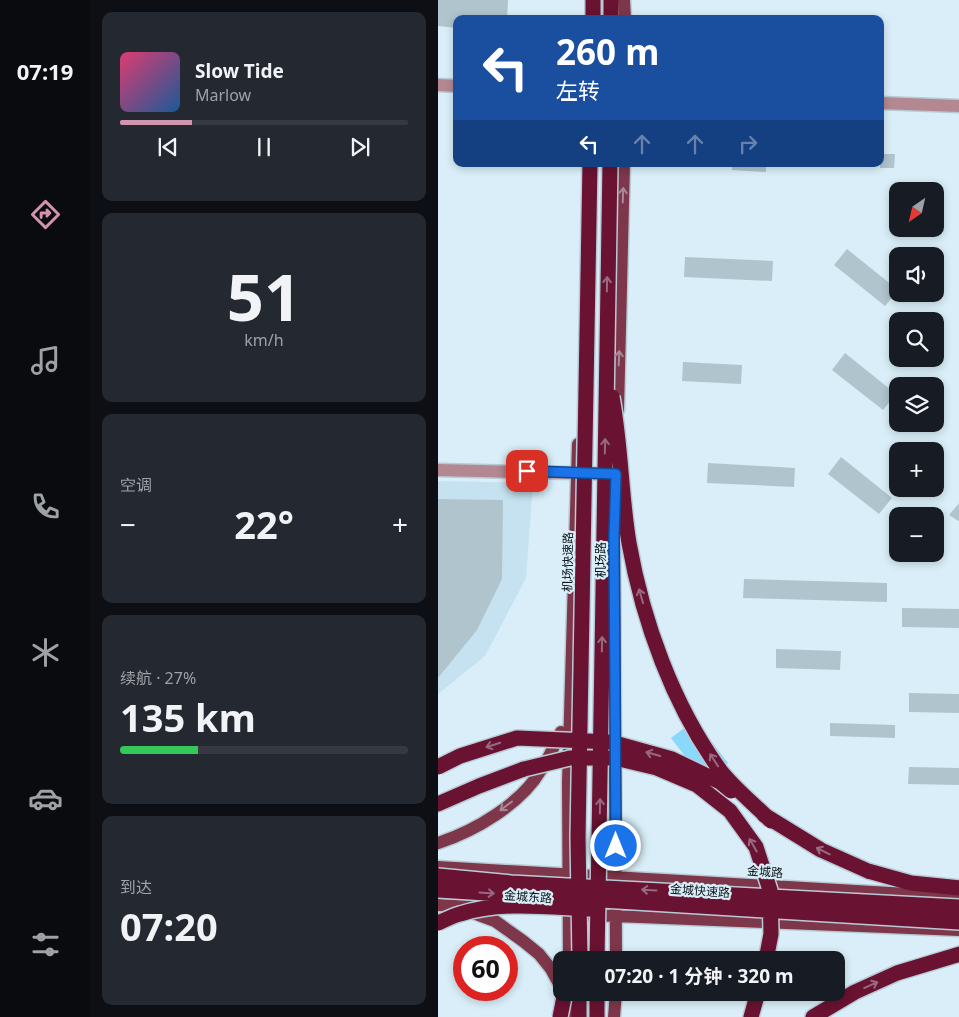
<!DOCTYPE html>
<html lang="zh">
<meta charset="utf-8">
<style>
body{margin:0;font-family:"Noto Sans","Noto Sans SC",sans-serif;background:#242831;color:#f1f3f6;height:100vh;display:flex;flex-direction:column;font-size:19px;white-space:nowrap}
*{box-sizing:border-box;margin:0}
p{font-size:16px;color:#9ea1a6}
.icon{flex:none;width:28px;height:28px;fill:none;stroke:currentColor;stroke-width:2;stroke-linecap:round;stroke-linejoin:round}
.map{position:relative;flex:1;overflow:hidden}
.panel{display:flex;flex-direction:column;gap:12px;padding:12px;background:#0d0f14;width:348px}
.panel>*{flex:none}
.hud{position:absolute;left:15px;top:15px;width:431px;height:152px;border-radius:10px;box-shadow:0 2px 8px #0003;background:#1a4fa0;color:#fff;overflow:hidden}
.needle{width:32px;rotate:214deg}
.tools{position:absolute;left:451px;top:182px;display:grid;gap:10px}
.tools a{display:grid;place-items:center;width:55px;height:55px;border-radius:10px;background:#171b24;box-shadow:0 2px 8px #0003;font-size:25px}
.speed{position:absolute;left:15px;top:936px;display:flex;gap:10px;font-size:25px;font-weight:700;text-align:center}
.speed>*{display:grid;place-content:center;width:65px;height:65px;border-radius:50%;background:#171b24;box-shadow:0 2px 8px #0003;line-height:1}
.speed .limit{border:8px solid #d22;background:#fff;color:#111}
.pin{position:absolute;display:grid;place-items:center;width:42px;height:42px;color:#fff;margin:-21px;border-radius:10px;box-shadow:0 2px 8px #0006}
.me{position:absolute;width:55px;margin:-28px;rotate:0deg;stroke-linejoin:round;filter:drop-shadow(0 0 4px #0008)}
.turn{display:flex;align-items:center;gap:18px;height:105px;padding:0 20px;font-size:22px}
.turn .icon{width:65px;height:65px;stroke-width:2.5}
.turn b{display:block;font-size:35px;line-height:42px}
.lanes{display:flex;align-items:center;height:48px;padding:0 20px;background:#0003;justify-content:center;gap:25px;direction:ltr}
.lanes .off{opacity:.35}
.big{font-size:38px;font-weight:700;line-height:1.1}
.panel .card{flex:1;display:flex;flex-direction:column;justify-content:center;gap:8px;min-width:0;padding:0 18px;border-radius:10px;background:#242831}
.panel .dial{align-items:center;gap:0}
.dial b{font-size:65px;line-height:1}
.song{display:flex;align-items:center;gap:15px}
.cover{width:60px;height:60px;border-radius:8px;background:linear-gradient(135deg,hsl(340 70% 55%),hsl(210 70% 35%))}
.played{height:5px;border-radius:2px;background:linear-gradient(90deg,#d293ad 25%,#363941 25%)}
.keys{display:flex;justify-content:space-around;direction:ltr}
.heat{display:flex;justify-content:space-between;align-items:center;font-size:28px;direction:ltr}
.charge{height:8px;border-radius:4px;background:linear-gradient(90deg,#34c759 27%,#363941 0)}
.trip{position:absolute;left:115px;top:951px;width:292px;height:50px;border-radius:10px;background:#171b24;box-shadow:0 2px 8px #0003;font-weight:700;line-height:50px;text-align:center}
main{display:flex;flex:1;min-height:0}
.tab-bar{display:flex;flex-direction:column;width:90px;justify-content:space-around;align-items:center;background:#090b0e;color:#9ea1a6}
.tab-bar .icon{width:35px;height:35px}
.tab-bar .selected{color:#d293ad}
.tab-bar b{font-size:22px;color:#f1f3f6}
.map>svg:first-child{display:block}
.built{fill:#c6e2f0}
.green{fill:#8ad8fc}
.building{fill:#b0c4cd}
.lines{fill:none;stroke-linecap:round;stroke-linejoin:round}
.minor-casing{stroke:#b8cbd4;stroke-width:15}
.major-casing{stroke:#b8cbd4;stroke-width:15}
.highway-casing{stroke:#b8cbd4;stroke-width:18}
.minor{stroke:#b48891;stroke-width:12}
.major{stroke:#7e364a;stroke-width:12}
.highway{stroke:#691231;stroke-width:15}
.highway-bridge-casing{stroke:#b8cbd4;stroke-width:18;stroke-linecap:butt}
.highway-bridge{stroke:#691231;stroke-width:15}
.oneway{stroke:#a78998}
.oneway2{stroke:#966a81}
.route-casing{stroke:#114b97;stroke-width:12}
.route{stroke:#1a73e8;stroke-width:9}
.labels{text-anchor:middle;stroke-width:4.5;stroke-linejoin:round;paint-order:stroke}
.street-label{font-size:12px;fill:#0a1215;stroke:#d9eef8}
</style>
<main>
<nav class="tab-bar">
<b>07:19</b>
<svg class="icon selected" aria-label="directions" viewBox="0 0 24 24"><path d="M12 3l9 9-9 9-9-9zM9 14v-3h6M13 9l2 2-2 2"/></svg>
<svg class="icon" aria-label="music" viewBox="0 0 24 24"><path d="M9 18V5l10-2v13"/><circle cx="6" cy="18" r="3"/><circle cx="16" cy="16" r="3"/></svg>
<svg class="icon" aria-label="phone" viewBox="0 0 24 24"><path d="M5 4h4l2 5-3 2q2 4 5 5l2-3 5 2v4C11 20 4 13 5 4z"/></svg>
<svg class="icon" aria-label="climate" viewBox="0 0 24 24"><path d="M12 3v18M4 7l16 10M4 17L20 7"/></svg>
<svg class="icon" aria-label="car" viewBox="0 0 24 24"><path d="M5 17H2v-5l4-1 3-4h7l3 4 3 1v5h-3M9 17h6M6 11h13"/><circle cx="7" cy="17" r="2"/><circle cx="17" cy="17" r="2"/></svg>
<svg class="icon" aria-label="filters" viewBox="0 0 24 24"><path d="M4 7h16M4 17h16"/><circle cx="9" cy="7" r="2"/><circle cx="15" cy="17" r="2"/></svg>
</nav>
<section class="panel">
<div class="card">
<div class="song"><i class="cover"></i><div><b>Slow Tide</b><p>Marlow</p></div></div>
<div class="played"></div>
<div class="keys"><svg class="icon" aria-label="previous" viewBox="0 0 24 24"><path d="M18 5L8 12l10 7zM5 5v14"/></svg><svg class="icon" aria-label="pause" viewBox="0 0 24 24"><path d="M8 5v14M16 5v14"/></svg><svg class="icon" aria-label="next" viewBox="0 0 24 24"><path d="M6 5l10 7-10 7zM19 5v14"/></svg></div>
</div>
<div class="card dial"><b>51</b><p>km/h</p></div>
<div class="card"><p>空调</p>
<div class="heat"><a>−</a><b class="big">22°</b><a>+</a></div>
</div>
<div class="card"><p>续航 · 27%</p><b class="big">135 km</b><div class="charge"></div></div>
<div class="card"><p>到达</p><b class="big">07:20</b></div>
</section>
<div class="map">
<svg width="522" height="1017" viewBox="0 0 522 1017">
<rect width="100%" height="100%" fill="#d9eef8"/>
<path class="built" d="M0 481 95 483 88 578 47 656 0 694Z"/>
<path class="green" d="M257 720 290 763 266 781 233 738Z"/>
<path class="building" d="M0 0H70L69 19H19V28L0 26Z
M442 154H457L456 168H442Z
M294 164H328V172L294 170Z
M409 249 460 290 447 306 396 265Z
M247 257 335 261 334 281 246 277Z
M407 353 458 394 445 410 394 370Z
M245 362 304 365 303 384 244 381Z
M403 457 454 498 441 514 390 474Z
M270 463 357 468 356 487 269 483Z
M0 499 65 500 64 579 39 630 0 678Z
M522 502V522L511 515Z
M306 579 449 583V602L305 598Z
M464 608 522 609V628L464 627Z
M338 649 403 651 402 670 338 668Z
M471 693 522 694V713L471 712Z
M392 723 457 725V738L392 736Z
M471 767 522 768V785L470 784Z"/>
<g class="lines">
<g class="minor-casing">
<path id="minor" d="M0 85 19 86
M442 103 522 106
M0 470 175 474"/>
</g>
<g class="major-casing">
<path id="major" d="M186 0 187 19
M180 410 186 164
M178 478 176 538 178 960
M0 843C37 831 83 804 103 770 111 758 117 744 123 732
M0 867 522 897
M0 905 40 907
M30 911 57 921 85 941 101 954 113 969 124 989
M152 915 522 930
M131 960 130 783 140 444
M131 1017V995
M176 1017 178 992"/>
</g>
<g class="highway-casing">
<path id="highway" d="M173 0V19
M155 19V0
M0 804 41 786 86 769
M430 871 473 883 522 888
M159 992V1017
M141 1017V992
M313 1017 320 992
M375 1017 417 992 459 973 522 954"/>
</g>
<use href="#minor" class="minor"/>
<use href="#major" class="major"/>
<use href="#highway" class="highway"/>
<g class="highway-bridge-casing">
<path id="highway-bridge" d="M174 397C183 445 183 495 191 543 205 622 235 705 282 770 296 788 317 805 333 821
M0 767 22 756 79 738 173 742 234 759 282 782 293 791
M86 769 132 758H177L219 768 259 785 292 811 318 847 332 890 333 934 328 960
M326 815 383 850 430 871
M0 876 73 883 522 907
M0 890 522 922
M0 923C7 920 14 916 22 914 63 901 109 907 151 909
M142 960 140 837 152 164
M159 960 172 164
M122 1017 127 992"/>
</g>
<use href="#highway-bridge" class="highway-bridge"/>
</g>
<defs><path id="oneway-shaft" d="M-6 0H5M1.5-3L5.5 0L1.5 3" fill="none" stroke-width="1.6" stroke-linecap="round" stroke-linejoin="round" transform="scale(1.25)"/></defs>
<g class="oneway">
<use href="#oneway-shaft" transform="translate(185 195) rotate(-88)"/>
<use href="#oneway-shaft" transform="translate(181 358) rotate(-88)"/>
<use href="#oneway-shaft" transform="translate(68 806) rotate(143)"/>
</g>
<g class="oneway2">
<use href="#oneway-shaft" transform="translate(169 284) rotate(-89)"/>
<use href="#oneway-shaft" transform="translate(167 446) rotate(-89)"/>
<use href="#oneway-shaft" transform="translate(203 596) rotate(-106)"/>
<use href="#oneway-shaft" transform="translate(164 644) rotate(-89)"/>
<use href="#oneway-shaft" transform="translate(55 745) rotate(162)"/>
<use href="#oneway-shaft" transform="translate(215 754) rotate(-164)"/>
<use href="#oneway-shaft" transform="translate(276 760) rotate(-123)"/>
<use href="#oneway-shaft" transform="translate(162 806) rotate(-89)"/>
<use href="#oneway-shaft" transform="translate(315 845) rotate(-120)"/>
<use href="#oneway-shaft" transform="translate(385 851) rotate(-154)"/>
<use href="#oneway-shaft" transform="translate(211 890) rotate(-177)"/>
<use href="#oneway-shaft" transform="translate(49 893) rotate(4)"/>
<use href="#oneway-shaft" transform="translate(433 985) rotate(-24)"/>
</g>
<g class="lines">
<g class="route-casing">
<path id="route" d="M89 471 178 474 176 538 178 846"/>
</g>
<use href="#route" class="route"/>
</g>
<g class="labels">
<g class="street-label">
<text transform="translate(163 560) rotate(-90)" y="4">机场路</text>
<text transform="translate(130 562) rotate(-89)" y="4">机场快速路</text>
<text transform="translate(327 872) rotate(4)" y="4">金城路</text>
<text transform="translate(262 891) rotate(4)" y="4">金城快速路</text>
<text transform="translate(90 897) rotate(4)" y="4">金城东路</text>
</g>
</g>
</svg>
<div class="tools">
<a><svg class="needle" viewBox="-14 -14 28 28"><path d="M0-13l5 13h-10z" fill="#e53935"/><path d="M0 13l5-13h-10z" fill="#9ea1a6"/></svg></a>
<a><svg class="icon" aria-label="sound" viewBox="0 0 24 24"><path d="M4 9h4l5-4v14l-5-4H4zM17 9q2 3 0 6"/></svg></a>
<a><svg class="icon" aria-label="search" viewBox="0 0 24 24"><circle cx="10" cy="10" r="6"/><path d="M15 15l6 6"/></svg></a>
<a><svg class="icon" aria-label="layers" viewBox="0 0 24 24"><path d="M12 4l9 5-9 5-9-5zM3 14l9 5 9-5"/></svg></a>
<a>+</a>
<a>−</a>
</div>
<div class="speed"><div class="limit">60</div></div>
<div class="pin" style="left:89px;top:471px;background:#d93025"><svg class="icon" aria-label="arrive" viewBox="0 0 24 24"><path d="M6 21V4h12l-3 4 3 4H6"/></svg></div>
<svg class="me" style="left:178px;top:846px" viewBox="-20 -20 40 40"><circle r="17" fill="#1a73e8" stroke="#fff" stroke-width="3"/><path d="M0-11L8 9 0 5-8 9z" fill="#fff"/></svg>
<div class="trip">07:20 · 1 分钟 · 320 m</div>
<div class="hud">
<div class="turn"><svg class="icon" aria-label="left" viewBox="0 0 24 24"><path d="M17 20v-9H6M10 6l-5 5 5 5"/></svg><div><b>260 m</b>左转</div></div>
<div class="lanes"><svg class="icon" aria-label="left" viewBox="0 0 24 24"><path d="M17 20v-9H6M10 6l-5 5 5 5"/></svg><svg class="icon off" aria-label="ahead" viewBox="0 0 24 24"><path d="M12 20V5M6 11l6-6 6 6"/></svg><svg class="icon off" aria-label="ahead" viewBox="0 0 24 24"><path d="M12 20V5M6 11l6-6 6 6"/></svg><svg class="icon off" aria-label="right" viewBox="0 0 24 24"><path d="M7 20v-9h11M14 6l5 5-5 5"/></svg></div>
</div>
</div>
</main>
